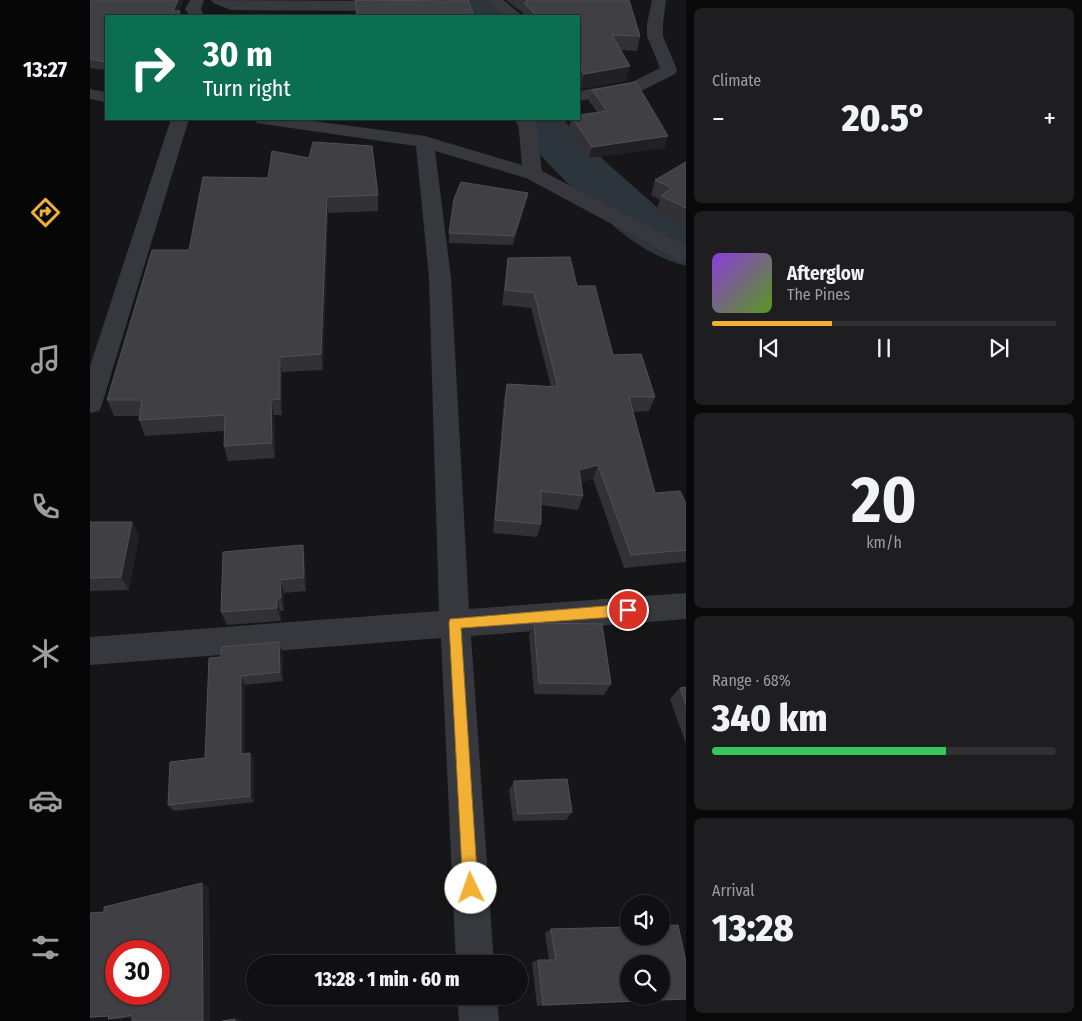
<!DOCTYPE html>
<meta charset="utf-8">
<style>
body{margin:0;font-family:"Fira Sans Condensed",sans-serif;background:#1e1e20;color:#f1f3f6;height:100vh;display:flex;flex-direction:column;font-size:19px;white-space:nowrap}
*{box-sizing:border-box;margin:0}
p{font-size:16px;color:#9c9d9f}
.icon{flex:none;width:28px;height:28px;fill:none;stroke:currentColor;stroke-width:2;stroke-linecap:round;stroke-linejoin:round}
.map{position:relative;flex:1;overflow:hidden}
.details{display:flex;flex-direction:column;gap:8px;padding:8px;background:#09090a;width:396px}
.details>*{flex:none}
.top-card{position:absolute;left:15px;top:15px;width:475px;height:105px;border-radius:0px;box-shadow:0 1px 4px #0004,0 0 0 1px #303032;background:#0b6e4f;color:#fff;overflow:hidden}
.controls{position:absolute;left:530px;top:895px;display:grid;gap:10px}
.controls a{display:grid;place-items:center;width:50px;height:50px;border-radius:50%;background:#101012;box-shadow:0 1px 4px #0004,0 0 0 1px #303032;font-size:25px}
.speed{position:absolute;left:15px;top:940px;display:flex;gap:10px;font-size:25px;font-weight:700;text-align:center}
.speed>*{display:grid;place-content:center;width:65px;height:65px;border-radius:50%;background:#101012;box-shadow:0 1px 4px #0004,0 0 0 1px #303032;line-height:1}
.speed .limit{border:8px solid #d22;background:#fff;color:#111}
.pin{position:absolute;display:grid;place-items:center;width:42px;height:42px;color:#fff;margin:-21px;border:2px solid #fff;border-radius:50%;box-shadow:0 1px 5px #0007}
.me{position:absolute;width:55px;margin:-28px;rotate:357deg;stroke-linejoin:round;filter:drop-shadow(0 0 4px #0008)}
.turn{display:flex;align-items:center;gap:18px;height:105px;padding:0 15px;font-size:22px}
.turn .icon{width:65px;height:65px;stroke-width:2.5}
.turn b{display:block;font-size:35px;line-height:42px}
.big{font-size:38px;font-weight:800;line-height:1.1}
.details .widget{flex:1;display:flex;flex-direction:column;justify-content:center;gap:8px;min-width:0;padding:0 18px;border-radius:8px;background:#1e1e20}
.details .dial{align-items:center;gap:0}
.dial b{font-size:65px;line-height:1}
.song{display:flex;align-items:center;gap:15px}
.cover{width:60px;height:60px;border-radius:8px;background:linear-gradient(135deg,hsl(270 70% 55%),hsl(90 70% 35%))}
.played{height:5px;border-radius:2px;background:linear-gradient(90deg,#f2b134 35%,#303032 35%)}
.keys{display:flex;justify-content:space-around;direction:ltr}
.heat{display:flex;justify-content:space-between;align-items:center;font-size:28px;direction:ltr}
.charge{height:8px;border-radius:4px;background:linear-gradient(90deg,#34c759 68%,#303032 0)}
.trip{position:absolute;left:156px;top:955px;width:282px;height:50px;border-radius:25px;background:#101012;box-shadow:0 1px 4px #0004,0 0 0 1px #303032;font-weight:800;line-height:50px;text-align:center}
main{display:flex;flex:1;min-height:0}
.menu{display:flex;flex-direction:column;width:90px;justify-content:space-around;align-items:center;background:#060607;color:#9c9d9f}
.menu .icon{width:35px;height:35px}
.menu .selected{color:#f2b134}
.menu b{font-size:22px;color:#f1f3f6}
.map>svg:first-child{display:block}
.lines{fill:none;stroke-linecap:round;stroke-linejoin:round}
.river{fill:#2c353c;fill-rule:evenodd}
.minor{fill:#37383d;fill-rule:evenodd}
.wall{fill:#323236}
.shaded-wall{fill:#212124}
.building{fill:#3f3f44;stroke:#4f5156;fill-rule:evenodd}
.route{fill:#f2b134;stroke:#9d7322}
</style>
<main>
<nav class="menu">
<b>13:27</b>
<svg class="icon selected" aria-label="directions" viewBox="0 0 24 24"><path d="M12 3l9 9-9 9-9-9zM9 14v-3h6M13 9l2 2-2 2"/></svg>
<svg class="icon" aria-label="music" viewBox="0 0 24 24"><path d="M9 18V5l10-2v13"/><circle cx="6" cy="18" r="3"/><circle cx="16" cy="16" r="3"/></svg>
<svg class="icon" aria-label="phone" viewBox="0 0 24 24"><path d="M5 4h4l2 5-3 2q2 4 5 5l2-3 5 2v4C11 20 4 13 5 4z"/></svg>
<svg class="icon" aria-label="climate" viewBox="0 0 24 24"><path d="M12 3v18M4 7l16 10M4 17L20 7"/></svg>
<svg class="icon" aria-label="car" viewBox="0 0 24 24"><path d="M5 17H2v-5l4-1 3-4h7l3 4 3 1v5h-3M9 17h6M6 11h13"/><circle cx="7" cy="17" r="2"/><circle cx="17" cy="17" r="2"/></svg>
<svg class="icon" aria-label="filters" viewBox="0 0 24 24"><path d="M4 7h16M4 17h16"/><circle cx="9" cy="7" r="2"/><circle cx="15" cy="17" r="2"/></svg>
</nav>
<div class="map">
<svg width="596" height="1021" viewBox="0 0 596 1021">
<rect width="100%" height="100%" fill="#161618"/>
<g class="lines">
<path class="river" d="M356 0H401L410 7 416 16H370Z
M424 119H473L491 140 569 209 596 224V266C550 254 519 223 486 191 463 169 440 146 424 119Z"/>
<path class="minor" d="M100 0H114L111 9 114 16H100L95 9Z
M121 0 303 1 308 3 311 6 308 9 303 11 141 10 123 3Z
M397 0H413L433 16H416Z
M562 0H576L573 24V36L587 70 585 74 553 90 489 101V91L542 82 570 68 557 36V24Z
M0 89 16 92V102L0 99Z
M81 119H99L12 404 9 411 0 413V366Z
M164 119H209L335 136 432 165 428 120 448 119 446 122 452 171 596 246V262L589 260 436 178 345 151 361 278 379 609 596 593V619L381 636 404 964H366L351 638 0 665V637L349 611 339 278 326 146 173 124 167 123Z
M367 996H407L409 1021H369Z"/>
</g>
<path class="wall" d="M0 0 90 11 91 16H16V70L0 68Z
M265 0 364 1 363 0H348H378L384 16H266Z
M416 0H539L550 36 547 51 531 50 536 81 490 89 489 86V16H432L433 13Z
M502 90 578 136 574 148 499 158 479 127 481 119H489L507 112 499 101Z
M596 162V226L566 211 570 200 561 195 565 180Z
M178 178 288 195V211L238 213 233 370 192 372V415H184L185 458 138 461 134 446V431L55 436 49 420 50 416H24L17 400 99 250Z
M438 193 436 202 423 245 359 243V233Z
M418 258 487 286 523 355 565 397 559 411 543 412 565 493 596 504V562L534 568 503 479 490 482 493 496 488 510 451 505V524L447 537 403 533 414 399 417 384 461 387 441 308 412 305Z
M0 522H42L49 536 39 590 0 591Z
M215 559 216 591 194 593V611H190L191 621 137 625 131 612Z
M444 623 521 684 514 695 444 694 439 635Z
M189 642 192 652 193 681 155 685V754L160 753 164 761V802L84 811 78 805 115 758 131 657Z
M596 687V744L580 699 590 688Z
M424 781 482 812 476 820 423 821 419 790Z
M112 883 119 887 120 1021H42V1017L29 1019H18L19 1016 0 1018V913L14 912Z
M461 929 596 999 447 1006 442 962 448 960H459L455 933Z"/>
<path class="shaded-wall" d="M88 0H94L87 16 83 11Z
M540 66 536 81 490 89 494 74Z
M578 136 574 148 499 158 502 147Z
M438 193 436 202 423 245 424 236Z
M237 197 238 213 233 370 231 354Z
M190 357 192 372V415L190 399Z
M181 400 184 415 185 458 182 443Z
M508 465 503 479 484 483 489 470Z
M42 522 49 536 39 590 31 577Z
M213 545 215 559 216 591 214 577Z
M190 580 194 593V611L191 598Z
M187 598 190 611 191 621 187 608Z
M189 642 192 652 193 681 190 672Z
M151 676 155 685V762L151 754Z
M160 753 164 761V802L160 796Z
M112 883 119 887 120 1021H113Z
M145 1019H151V1021H145Z"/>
<path class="building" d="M0 0H88L83 11H90L88 16H16V62L0 59Z
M265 0 364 1 367 0H378L384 16H267Z
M436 0H539L550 36 522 35 540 66 494 74 489 67V16H455V15L447 16 434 3H436Z
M546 82 578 136 502 147 483 119H489V115L517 111 502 90Z
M223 142 282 146 288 195 237 197 231 354 190 357V399L181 400 182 443 134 446 135 415 49 420 52 400H17L62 250H99L113 177 178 178 182 151 219 158Z
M596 162V208L571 196 581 188 565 180Z
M371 182 438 193 424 236 359 233 364 199Z
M480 257 487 286H505L523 355 551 354 565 397H539L565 493 590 491 596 504V550L541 555 508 465 489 470 493 496 451 491V524L405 520 417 384 468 387 444 293 415 290 418 258Z
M0 522H42L31 577 0 578Z
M213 545 214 577 190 580 191 598H187V608L131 612 133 552Z
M444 623 512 624 521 684 449 683Z
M189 642 190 672 151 676V754L160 753V796L78 805 80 762 115 758 119 658 131 657V647Z
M596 687V705L590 688Z
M477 779 482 812 428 814 424 781Z
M112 883 113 1021H42V1015L18 1019 19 1016 0 1017V913L14 912V907ZM26 951H69V994H26Z
M588 925 596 962V999L453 1005 448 960H466L461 929 539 927V936H571V926ZM539 964H571V996H539Z
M145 1019V1021H132Z"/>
<path class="route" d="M538 604 542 606 544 610 542 614 538 616 371 628 388 888 386 894 381 896 375 894 373 888 359 623 360 619Z"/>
</svg>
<div class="controls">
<a><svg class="icon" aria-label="sound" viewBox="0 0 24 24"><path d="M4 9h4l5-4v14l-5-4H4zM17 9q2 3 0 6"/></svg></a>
<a><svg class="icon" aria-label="search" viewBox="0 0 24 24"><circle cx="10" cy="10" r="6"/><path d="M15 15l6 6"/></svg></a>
</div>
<div class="speed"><div class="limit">30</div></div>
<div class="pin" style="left:538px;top:610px;background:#d93025"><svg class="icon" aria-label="arrive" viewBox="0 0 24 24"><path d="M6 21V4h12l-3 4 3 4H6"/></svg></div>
<svg class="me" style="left:381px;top:888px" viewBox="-20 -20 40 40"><circle r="19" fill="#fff"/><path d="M0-13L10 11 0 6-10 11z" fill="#f2b134"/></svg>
<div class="trip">13:28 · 1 min · 60 m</div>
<div class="top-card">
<div class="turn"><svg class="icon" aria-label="right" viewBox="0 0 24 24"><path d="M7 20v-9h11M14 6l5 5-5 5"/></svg><div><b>30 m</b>Turn right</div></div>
</div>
</div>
<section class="details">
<div class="widget"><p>Climate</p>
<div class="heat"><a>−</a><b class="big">20.5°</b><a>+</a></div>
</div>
<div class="widget">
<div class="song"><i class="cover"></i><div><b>Afterglow</b><p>The Pines</p></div></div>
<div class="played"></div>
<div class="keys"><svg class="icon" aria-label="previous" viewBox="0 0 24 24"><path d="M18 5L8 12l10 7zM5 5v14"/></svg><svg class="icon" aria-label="pause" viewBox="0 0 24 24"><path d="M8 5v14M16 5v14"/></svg><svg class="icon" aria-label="next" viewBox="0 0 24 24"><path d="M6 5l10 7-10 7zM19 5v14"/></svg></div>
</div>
<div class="widget dial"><b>20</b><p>km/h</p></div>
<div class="widget"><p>Range · 68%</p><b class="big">340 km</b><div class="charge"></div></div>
<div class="widget"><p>Arrival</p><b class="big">13:28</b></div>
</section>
</main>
